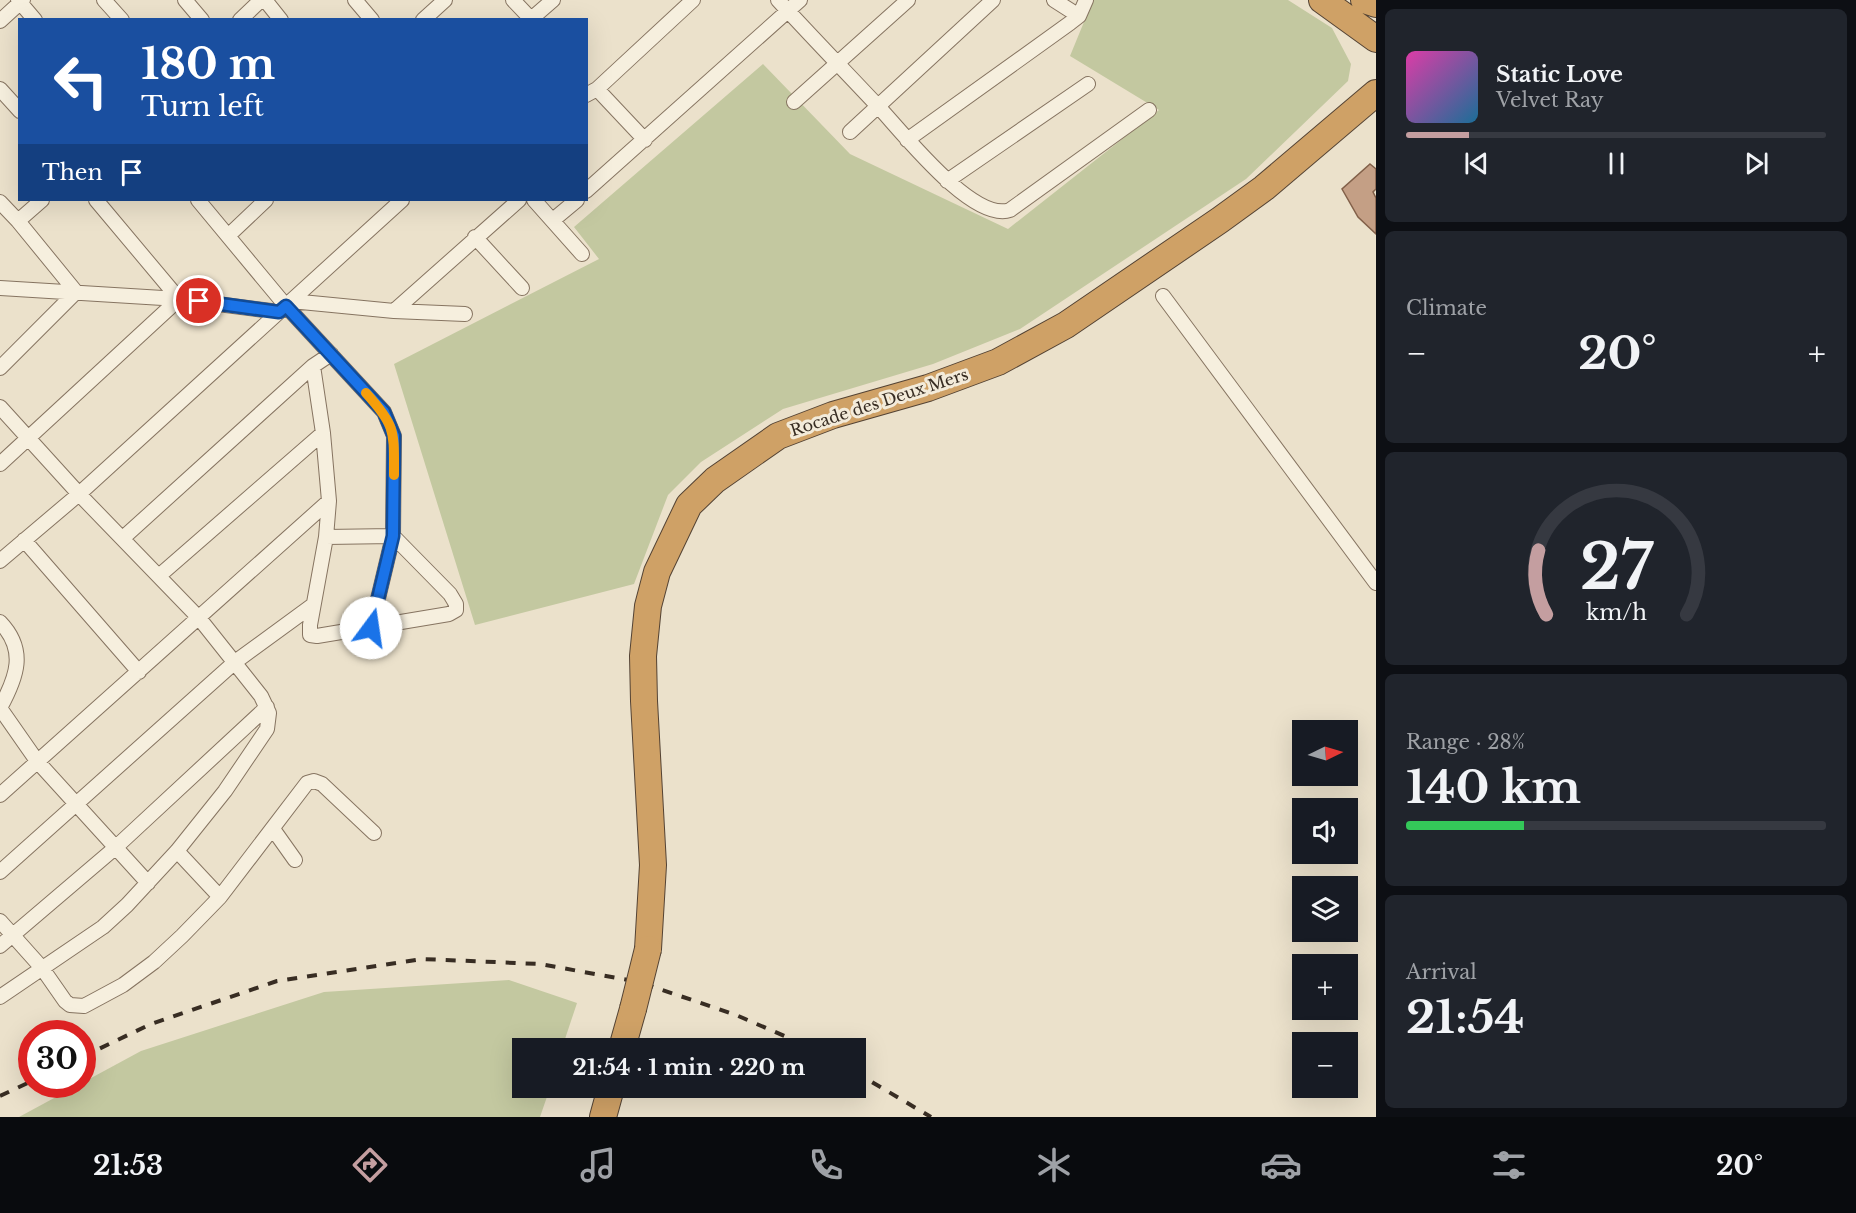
<!DOCTYPE html>
<meta charset="utf-8">
<style>
body{margin:0;font-family:"Libre Baskerville",serif;background:#20242c;color:#f1f3f6;height:100vh;display:flex;flex-direction:column;font-size:22px;white-space:nowrap}
*{box-sizing:border-box;margin:0}
p{font-size:20px;color:#9ea1a6}
.icon{flex:none;width:33px;height:33px;fill:none;stroke:currentColor;stroke-width:2;stroke-linecap:round;stroke-linejoin:round}
.map{position:relative;flex:1;overflow:hidden}
.details{display:flex;flex-direction:column;gap:9px;padding:9px;background:#0d0f14;width:480px}
.details>*{flex:none}
.banner{position:absolute;left:18px;top:18px;width:570px;height:183px;border-radius:0px;box-shadow:0 6px 24px #0002;background:#1a4fa0;color:#fff;overflow:hidden}
.needle{width:39px;rotate:85deg}
.tools{position:absolute;left:1292px;top:720px;display:grid;gap:12px}
.tools a{display:grid;place-items:center;width:66px;height:66px;border-radius:0px;background:#171b24;box-shadow:0 6px 24px #0002;font-size:30px}
.speed{position:absolute;left:18px;top:1020px;display:flex;gap:12px;font-size:30px;font-weight:700;text-align:center}
.speed>*{display:grid;place-content:center;width:78px;height:78px;border-radius:50%;background:#171b24;box-shadow:0 6px 24px #0002;line-height:1}
.speed .limit{border:9px solid #d22;background:#fff;color:#111}
.pin{position:absolute;display:grid;place-items:center;width:51px;height:51px;color:#fff;margin:-26px;border:3px solid #fff;border-radius:50%;box-shadow:0 2px 6px #0007}
.me{position:absolute;width:66px;margin:-33px;rotate:14deg;stroke-linejoin:round;filter:drop-shadow(0 0 4px #0008)}
.turn{display:flex;align-items:center;gap:21px;height:126px;padding:0 24px;font-size:27px}
.turn .icon{width:78px;height:78px;stroke-width:2.5}
.turn b{display:block;font-size:42px;line-height:51px}
.then{display:flex;align-items:center;height:57px;padding:0 24px;background:#0003;gap:12px;font-size:22px}
.big{font-size:45px;font-weight:700;line-height:1.1}
.details .widget{flex:1;display:flex;flex-direction:column;justify-content:center;gap:9px;min-width:0;padding:0 21px;border-radius:9px;background:#20242c}
.details .dial{align-items:center;gap:0}
.dial svg{height:156px;overflow:visible;fill:none;stroke:#363941;stroke-width:7;stroke-linecap:round;text-anchor:middle}
.dial text{fill:#f1f3f6;stroke:none}
.song{display:flex;align-items:center;gap:18px}
.cover{width:72px;height:72px;border-radius:9px;background:linear-gradient(135deg,hsl(320 70% 55%),hsl(200 70% 35%))}
.played{height:6px;border-radius:3px;background:linear-gradient(90deg,#c49ea0 15%,#363941 15%)}
.keys{display:flex;justify-content:space-around;direction:ltr}
.heat{display:flex;justify-content:space-between;align-items:center;font-size:33px;direction:ltr}
.charge{height:9px;border-radius:4px;background:linear-gradient(90deg,#34c759 28%,#363941 0)}
.trip{position:absolute;left:512px;top:1038px;width:354px;height:60px;border-radius:0px;background:#171b24;box-shadow:0 6px 24px #0002;font-weight:700;line-height:60px;text-align:center}
.menu{display:flex;height:96px;justify-content:space-around;align-items:center;background:#090b0e;color:#9ea1a6}
.menu .icon{width:42px;height:42px}
.menu .on{color:#c49ea0}
.menu b{font-size:27px;color:#f1f3f6}
main{display:flex;flex:1;min-height:0}
.map>svg:first-child{display:block}
.green{fill:#c3c8a0}
.building{fill:#c49f85;stroke:#826049;stroke-width:1.5}
.lines{fill:none;stroke-linecap:round;stroke-linejoin:round}
.street-casing{stroke:#867461;stroke-width:16}
.highway-casing{stroke:#544334;stroke-width:28}
.street{stroke:#f6efde;stroke-width:14}
.highway{stroke:#cfa166;stroke-width:26}
.rail{stroke:#382d23;stroke-width:4;stroke-dasharray:10 10;stroke-linecap:butt}
.highway-bridge-casing{stroke:#544334;stroke-width:28;stroke-linecap:butt}
.highway-bridge{stroke:#cfa166;stroke-width:26}
.route-casing{stroke:#114b97;stroke-width:15}
.route{stroke:#1a73e8;stroke-width:10}
.slow{stroke:#f59e0b;stroke-width:10}
.labels{text-anchor:middle;stroke-width:6;stroke-linejoin:round;paint-order:stroke}
.street-label{font-size:16px;fill:#382d23;stroke:#f3ebda}
</style>
<main>
<div class="map">
<svg width="1376" height="1117" viewBox="0 0 1376 1117">
<rect width="100%" height="100%" fill="#ebe1cb"/>
<path class="green" d="M1093 0H1288L1332 28 1351 64 1348 81 1246 179 1020 329 933 364 783 409 701 462 668 495 634 584 475 625 394 364 599 259 574 227 763 64 850 154 1008 229 1159 110 1070 56Z
M509 980 577 1003 562 1048H522V1088H550L540 1117H19L141 1051 324 992Z"/>
<path class="building" d="M1370 164 1376 169V189L1373 192 1376 198V234L1358 217 1342 189Z"/>
<g class="lines">
<g class="street-casing">
<path id="street" d="M18 0 35 20
M104 0 122 20
M185 0 202 20
M265 0 281 20
M355 0 372 20
M513 0 531 19
M778 0C810 35 843 69 875 103 900 129 972 223 1010 210L1149 110
M1054 0 1079 16
M240 20 261 0
M423 20 445 0
M530 20 553 0
M0 21 23 0
M0 89 20 111
M597 89 645 140
M586 95 597 89 693 0
M794 102 908 0
M850 132 993 0
M907 140 1070 23 1079 16 1086 0
M947 181 1088 84
M586 191 800 0
M198 200 286 306 384 412 394 436 393 536 371 628
M534 200 582 254
M0 202 18 221 76 292 0 368
M553 220 577 200
M18 221 42 200
M229 235 266 200
M475 237 522 288
M0 288 179 299 279 312
M1163 296 1376 583
M291 301 394 311 465 314
M394 311 519 200
M313 366 323 433 329 501 326 537 310 625V635L317 636 449 614 456 610V604L450 594 393 536 326 537
M0 407 79 494 199 618 261 696 269 713 267 729 225 791 177 851 127 905 103 927 0 997
M0 464 179 299 96 200
M123 538 313 366 331 354
M24 540 139 672
M0 561 79 494 402 200
M160 575 323 433
M0 622C27 650 17 677 0 708L37 761 148 883
M0 795 329 501
M273 829 295 860
M177 851 220 897
M0 872 235 662 313 605
M0 921 42 968 65 1001 70 1005 84 1006 123 985 154 962 182 936 220 897 307 783 314 781 322 784 374 833
M0 946 115 848 267 707"/>
</g>
<g class="highway-casing">
<path id="highway" d="M1322 0 1376 39
M1364 0 1376 4
M648 949 653 865 644 701 643 656 648 606 657 572 689 505 715 480 778 436 833 415 928 388 998 362 1066 325 1220 220 1264 188 1376 93
M622 1048 633 1009
M603 1117 611 1088"/>
</g>
<use href="#street" class="street"/>
<use href="#highway" class="highway"/>
<path class="rail" d="M82 1057 151 1024 277 981 422 959 540 964 639 982 736 1015 812 1048
M855 1072 931 1117
M0 1096 32 1081"/>
<g class="highway-bridge-casing">
<path id="highway-bridge" d="M633 1009 648 949"/>
</g>
<use href="#highway-bridge" class="highway-bridge"/>
</g>
<g class="lines">
<g class="route-casing">
<path id="route" d="M199 301 279 312 286 306 384 412 394 436 393 536 371 628"/>
</g>
<use href="#route" class="route"/>
<path class="slow" d="M366 393C396 426 394 431 394 475"/>
</g>
<g class="labels">
<g class="street-label">
<text transform="translate(879 402) rotate(-18)" y="6">Rocade des Deux Mers</text>
</g>
</g>
</svg>
<div class="tools">
<a><svg class="needle" viewBox="-14 -14 28 28"><path d="M0-13l5 13h-10z" fill="#e53935"/><path d="M0 13l5-13h-10z" fill="#9ea1a6"/></svg></a>
<a><svg class="icon" aria-label="sound" viewBox="0 0 24 24"><path d="M4 9h4l5-4v14l-5-4H4zM17 9q2 3 0 6"/></svg></a>
<a><svg class="icon" aria-label="layers" viewBox="0 0 24 24"><path d="M12 4l9 5-9 5-9-5zM3 14l9 5 9-5"/></svg></a>
<a>+</a>
<a>−</a>
</div>
<div class="speed"><div class="limit">30</div></div>
<div class="pin" style="left:199px;top:301px;background:#d93025"><svg class="icon" aria-label="arrive" viewBox="0 0 24 24"><path d="M6 21V4h12l-3 4 3 4H6"/></svg></div>
<svg class="me" style="left:371px;top:628px" viewBox="-20 -20 40 40"><circle r="19" fill="#fff"/><path d="M0-13L10 11 0 6-10 11z" fill="#1a73e8"/></svg>
<div class="trip">21:54 · 1 min · 220 m</div>
<div class="banner">
<div class="turn"><svg class="icon" aria-label="left" viewBox="0 0 24 24"><path d="M17 20v-9H6M10 6l-5 5 5 5"/></svg><div><b>180 m</b>Turn left</div></div>
<div class="then">Then<svg class="icon" aria-label="arrive" viewBox="0 0 24 24"><path d="M6 21V4h12l-3 4 3 4H6"/></svg></div>
</div>
</div>
<section class="details">
<div class="widget">
<div class="song"><i class="cover"></i><div><b>Static Love</b><p>Velvet Ray</p></div></div>
<div class="played"></div>
<div class="keys"><svg class="icon" aria-label="previous" viewBox="0 0 24 24"><path d="M18 5L8 12l10 7zM5 5v14"/></svg><svg class="icon" aria-label="pause" viewBox="0 0 24 24"><path d="M8 5v14M16 5v14"/></svg><svg class="icon" aria-label="next" viewBox="0 0 24 24"><path d="M6 5l10 7-10 7zM19 5v14"/></svg></div>
</div>
<div class="widget"><p>Climate</p>
<div class="heat"><a>−</a><b class="big">20°</b><a>+</a></div>
</div>
<div class="widget dial"><svg viewBox="0 0 100 80">
<path d="M14 69A42 42 0 1 1 86 69"/>
<path d="M14 69A42 42 0 0 1 10 36" stroke="#c49ea0"/>
<text x="50" y="56" font-size="32" font-weight="700">27</text>
<text x="50" y="72" font-size="11">km/h</text>
</svg></div>
<div class="widget"><p>Range · 28%</p><b class="big">140 km</b><div class="charge"></div></div>
<div class="widget"><p>Arrival</p><b class="big">21:54</b></div>
</section>
</main>
<nav class="menu">
<b>21:53</b>
<svg class="icon on" aria-label="directions" viewBox="0 0 24 24"><path d="M12 3l9 9-9 9-9-9zM9 14v-3h6M13 9l2 2-2 2"/></svg>
<svg class="icon" aria-label="music" viewBox="0 0 24 24"><path d="M9 18V5l10-2v13"/><circle cx="6" cy="18" r="3"/><circle cx="16" cy="16" r="3"/></svg>
<svg class="icon" aria-label="phone" viewBox="0 0 24 24"><path d="M5 4h4l2 5-3 2q2 4 5 5l2-3 5 2v4C11 20 4 13 5 4z"/></svg>
<svg class="icon" aria-label="climate" viewBox="0 0 24 24"><path d="M12 3v18M4 7l16 10M4 17L20 7"/></svg>
<svg class="icon" aria-label="car" viewBox="0 0 24 24"><path d="M5 17H2v-5l4-1 3-4h7l3 4 3 1v5h-3M9 17h6M6 11h13"/><circle cx="7" cy="17" r="2"/><circle cx="17" cy="17" r="2"/></svg>
<svg class="icon" aria-label="filters" viewBox="0 0 24 24"><path d="M4 7h16M4 17h16"/><circle cx="9" cy="7" r="2"/><circle cx="15" cy="17" r="2"/></svg>
<b>20°</b>
</nav>
